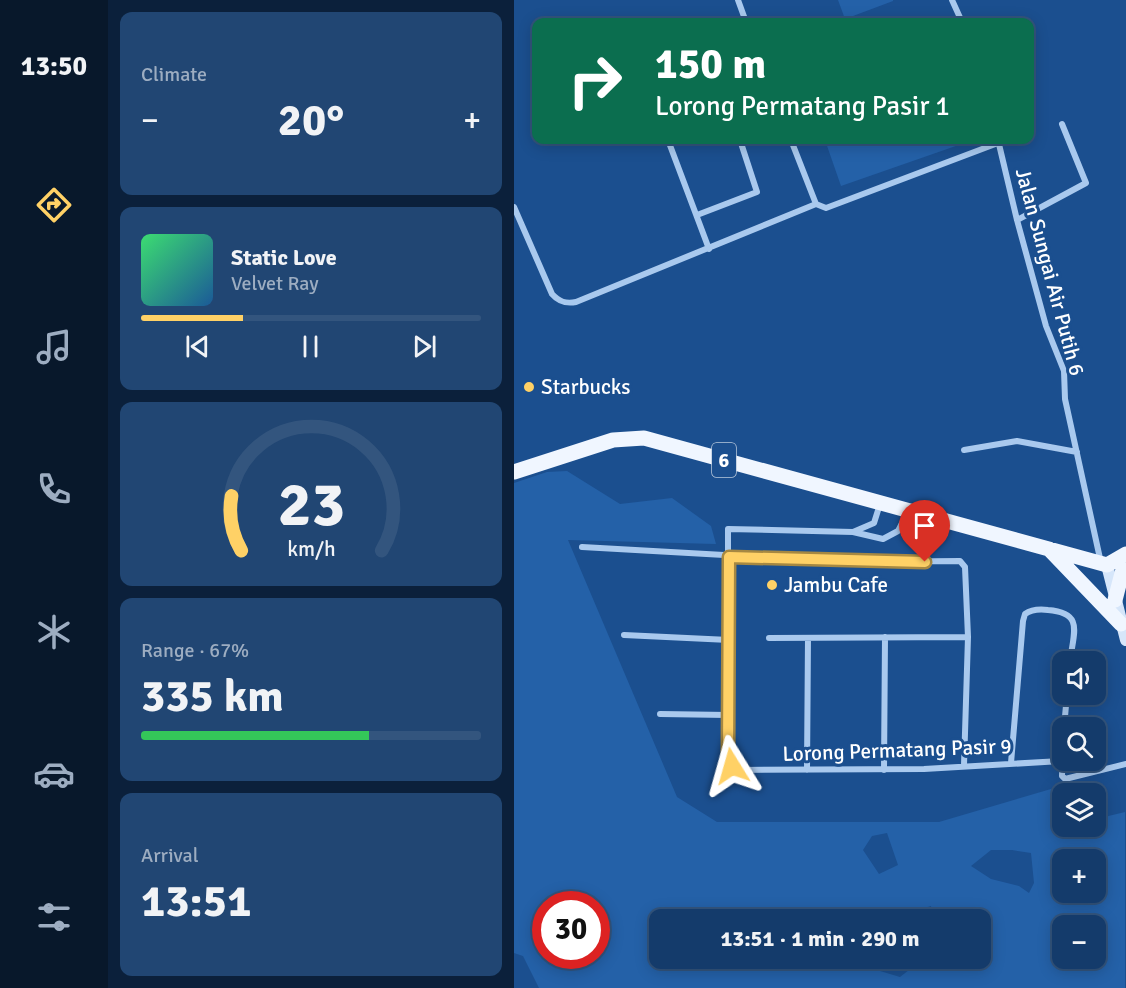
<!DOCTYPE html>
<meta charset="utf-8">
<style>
body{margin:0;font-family:Signika,sans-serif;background:#214673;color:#f1f3f6;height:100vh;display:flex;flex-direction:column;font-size:22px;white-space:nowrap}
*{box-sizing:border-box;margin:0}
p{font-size:20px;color:#9dadc1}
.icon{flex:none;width:33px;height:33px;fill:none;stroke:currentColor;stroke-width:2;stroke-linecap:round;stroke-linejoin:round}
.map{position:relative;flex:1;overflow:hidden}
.sheet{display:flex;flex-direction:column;gap:12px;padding:12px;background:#0b203b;width:406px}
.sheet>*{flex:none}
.guide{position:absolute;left:18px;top:18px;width:502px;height:126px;border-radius:12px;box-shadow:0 3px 15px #0003,0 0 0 2px #33557e;background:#0b6e4f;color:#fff;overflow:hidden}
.tools{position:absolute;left:538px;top:651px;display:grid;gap:12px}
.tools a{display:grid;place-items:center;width:54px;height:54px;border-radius:12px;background:#143b6b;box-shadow:0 3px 15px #0003,0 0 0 2px #33557e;font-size:30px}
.speed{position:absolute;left:18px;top:891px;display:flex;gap:12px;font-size:30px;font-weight:700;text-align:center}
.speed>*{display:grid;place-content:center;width:78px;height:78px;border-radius:50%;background:#143b6b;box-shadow:0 3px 15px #0003,0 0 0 2px #33557e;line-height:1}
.speed .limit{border:9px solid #d22;background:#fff;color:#111}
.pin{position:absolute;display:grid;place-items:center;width:51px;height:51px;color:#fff;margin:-62px -26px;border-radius:50% 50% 50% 0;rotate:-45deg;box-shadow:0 0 6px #0007}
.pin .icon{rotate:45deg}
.me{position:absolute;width:66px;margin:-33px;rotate:352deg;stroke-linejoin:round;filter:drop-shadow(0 0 4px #0008)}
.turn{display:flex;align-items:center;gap:21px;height:126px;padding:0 24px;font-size:27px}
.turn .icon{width:78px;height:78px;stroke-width:2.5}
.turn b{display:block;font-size:42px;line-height:51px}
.big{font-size:45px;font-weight:700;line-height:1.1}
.sheet .card{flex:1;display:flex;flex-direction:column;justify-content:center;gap:9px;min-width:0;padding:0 21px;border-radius:12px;background:#214673}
.sheet .dial{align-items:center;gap:0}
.dial svg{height:156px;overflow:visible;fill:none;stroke:#33557e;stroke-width:7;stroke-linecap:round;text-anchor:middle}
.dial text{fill:#f1f3f6;stroke:none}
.song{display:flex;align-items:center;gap:18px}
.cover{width:72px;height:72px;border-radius:9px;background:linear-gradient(135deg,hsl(140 70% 55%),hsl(210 70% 35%))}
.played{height:6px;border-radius:3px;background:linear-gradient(90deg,#ffd166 30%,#33557e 30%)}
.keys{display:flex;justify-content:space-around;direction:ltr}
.heat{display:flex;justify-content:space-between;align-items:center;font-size:33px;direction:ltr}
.charge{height:9px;border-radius:4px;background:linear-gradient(90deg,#34c759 67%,#33557e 0)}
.trip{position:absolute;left:135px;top:909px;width:342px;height:60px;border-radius:12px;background:#143b6b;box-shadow:0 3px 15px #0003,0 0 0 2px #33557e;font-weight:700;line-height:60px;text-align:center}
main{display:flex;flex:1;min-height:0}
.menu{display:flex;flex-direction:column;width:108px;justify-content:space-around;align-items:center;background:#08182b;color:#9dadc1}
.menu .icon{width:42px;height:42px}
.menu .selected{color:#ffd166}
.menu b{font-size:27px;color:#f1f3f6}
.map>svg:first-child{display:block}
.green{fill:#2461a8;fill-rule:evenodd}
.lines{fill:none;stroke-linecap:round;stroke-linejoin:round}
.street{stroke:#a9c9ee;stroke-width:6}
.secondary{stroke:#d6e6fa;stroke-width:12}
.primary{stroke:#f0f6ff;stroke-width:15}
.route-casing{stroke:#a68842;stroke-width:15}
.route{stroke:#ffd166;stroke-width:10}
.poi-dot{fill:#ffd166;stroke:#1b4f8f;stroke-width:2}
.labels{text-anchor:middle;stroke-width:6;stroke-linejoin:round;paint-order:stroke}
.shield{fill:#1b4f8f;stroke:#bbcadd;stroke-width:1.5}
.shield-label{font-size:20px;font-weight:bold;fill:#fff}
.street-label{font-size:21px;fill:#fff;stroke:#1b4f8f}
.poi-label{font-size:21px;fill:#fff;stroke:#1b4f8f;text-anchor:start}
</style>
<main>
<nav class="menu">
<b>13:50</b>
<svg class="icon selected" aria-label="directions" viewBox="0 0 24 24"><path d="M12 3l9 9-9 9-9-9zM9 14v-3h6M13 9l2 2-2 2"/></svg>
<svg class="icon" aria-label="music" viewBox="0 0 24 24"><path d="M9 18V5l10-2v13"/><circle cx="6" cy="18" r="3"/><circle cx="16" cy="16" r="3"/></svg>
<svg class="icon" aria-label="phone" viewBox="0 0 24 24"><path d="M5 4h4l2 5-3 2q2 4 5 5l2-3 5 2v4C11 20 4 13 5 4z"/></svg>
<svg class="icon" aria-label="climate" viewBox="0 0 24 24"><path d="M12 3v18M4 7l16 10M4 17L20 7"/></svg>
<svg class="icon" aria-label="car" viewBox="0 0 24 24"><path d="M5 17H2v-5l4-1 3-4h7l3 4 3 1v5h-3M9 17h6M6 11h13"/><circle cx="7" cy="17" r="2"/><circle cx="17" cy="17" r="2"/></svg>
<svg class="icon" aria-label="filters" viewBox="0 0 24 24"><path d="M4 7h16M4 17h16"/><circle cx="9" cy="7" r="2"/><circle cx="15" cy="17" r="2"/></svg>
</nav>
<section class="sheet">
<div class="card"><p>Climate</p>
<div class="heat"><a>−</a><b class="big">20°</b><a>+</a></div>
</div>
<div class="card">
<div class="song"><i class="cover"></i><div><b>Static Love</b><p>Velvet Ray</p></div></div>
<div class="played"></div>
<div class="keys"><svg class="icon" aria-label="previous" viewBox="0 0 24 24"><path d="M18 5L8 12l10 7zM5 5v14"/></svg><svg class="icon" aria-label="pause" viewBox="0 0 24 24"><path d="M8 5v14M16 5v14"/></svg><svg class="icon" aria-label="next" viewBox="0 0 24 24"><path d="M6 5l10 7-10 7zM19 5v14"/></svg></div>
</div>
<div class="card dial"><svg viewBox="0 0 100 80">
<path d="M14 69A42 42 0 1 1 86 69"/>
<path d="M14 69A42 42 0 0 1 9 41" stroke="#ffd166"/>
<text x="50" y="56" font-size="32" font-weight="700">23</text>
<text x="50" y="72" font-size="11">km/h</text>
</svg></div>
<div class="card"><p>Range · 67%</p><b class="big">335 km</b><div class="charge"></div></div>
<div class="card"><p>Arrival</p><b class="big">13:51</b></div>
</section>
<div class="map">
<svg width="612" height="988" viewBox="0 0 612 988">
<rect width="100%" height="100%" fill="#1b4f8f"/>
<path class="green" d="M324 0H379V1L331 19Z
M311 140H459L327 186Z
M53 471 106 504 158 498 197 526 202 544 54 540 163 797 203 822H425L554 784 557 793 549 794V826H582V819L611 812V988H25L9 956 0 953V483L33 472ZM373 833 384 865 365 874 349 850 358 836ZM477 850H498L517 853 520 883 515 893 505 886 477 879 457 866ZM549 860H582V892H549ZM32 904H82V956H32ZM417 906 419 919 466 920V958L409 959 386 977 366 971 363 959 146 958V920L372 919ZM549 926H582V958H549Z"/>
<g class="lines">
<path class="street" d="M224 0 232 22
M438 0 448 22
M154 140 195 249
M277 140 302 204
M484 140 503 220 532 326 550 371 551 399 587 563
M302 204 312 208 484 143
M0 207 38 294C45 302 52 304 62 302L302 204
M183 215 243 192 226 140
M503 220 572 183 548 124
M450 450 503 441 563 452
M366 504 360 523 339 532 214 529V754L218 766 224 770 410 769 547 761
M339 532 369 539 384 531 394 511
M68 547 333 562 446 561 451 567 454 637 450 765
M110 635 215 640
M255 638 454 637
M146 714 214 715
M550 728 553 694
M549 743 548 776 551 779 612 764
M497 763 509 621 511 614C518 609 526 609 534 610 571 613 559 633 556 662
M293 770 294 638
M370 770 371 637"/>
<path class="secondary" d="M593 565 612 640"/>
<path class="primary" d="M0 472 99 440 130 438 593 565 612 554
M535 549 607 624
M601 600 612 558"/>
</g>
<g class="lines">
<g class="route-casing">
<path id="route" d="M218 766 214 754 215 557 411 562"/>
</g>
<use href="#route" class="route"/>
</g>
<g class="poi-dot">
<circle cx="15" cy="387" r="6"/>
<circle cx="258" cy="585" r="6"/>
</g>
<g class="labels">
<rect class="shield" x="198" y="443" width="24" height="34" rx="4.5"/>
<g class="shield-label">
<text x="210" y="467">6</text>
</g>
<g class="street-label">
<text transform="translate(536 272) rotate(75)" y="7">Jalan Sungai Air Putih 6</text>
<text transform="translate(383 750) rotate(-2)" y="7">Lorong Permatang Pasir 9</text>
</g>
<g class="poi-label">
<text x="27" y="394">Starbucks</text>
<text x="270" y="592">Jambu Cafe</text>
</g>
</g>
</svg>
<div class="tools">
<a><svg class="icon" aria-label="sound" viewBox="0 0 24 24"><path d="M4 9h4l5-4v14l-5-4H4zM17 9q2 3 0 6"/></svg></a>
<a><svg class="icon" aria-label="search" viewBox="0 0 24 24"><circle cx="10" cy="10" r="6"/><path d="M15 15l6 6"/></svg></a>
<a><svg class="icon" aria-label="layers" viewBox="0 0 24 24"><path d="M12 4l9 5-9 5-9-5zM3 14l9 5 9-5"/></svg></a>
<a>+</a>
<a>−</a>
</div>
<div class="speed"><div class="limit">30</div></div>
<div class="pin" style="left:411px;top:562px;background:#d93025"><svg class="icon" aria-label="arrive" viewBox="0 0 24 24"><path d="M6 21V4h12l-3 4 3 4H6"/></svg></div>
<svg class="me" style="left:218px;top:766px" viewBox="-20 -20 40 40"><path d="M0-17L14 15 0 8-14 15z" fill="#ffd166" stroke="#fff" stroke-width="4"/></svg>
<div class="trip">13:51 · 1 min · 290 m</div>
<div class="guide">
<div class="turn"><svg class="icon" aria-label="right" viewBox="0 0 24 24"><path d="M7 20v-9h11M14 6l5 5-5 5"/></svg><div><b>150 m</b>Lorong Permatang Pasir 1</div></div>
</div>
</div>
</main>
